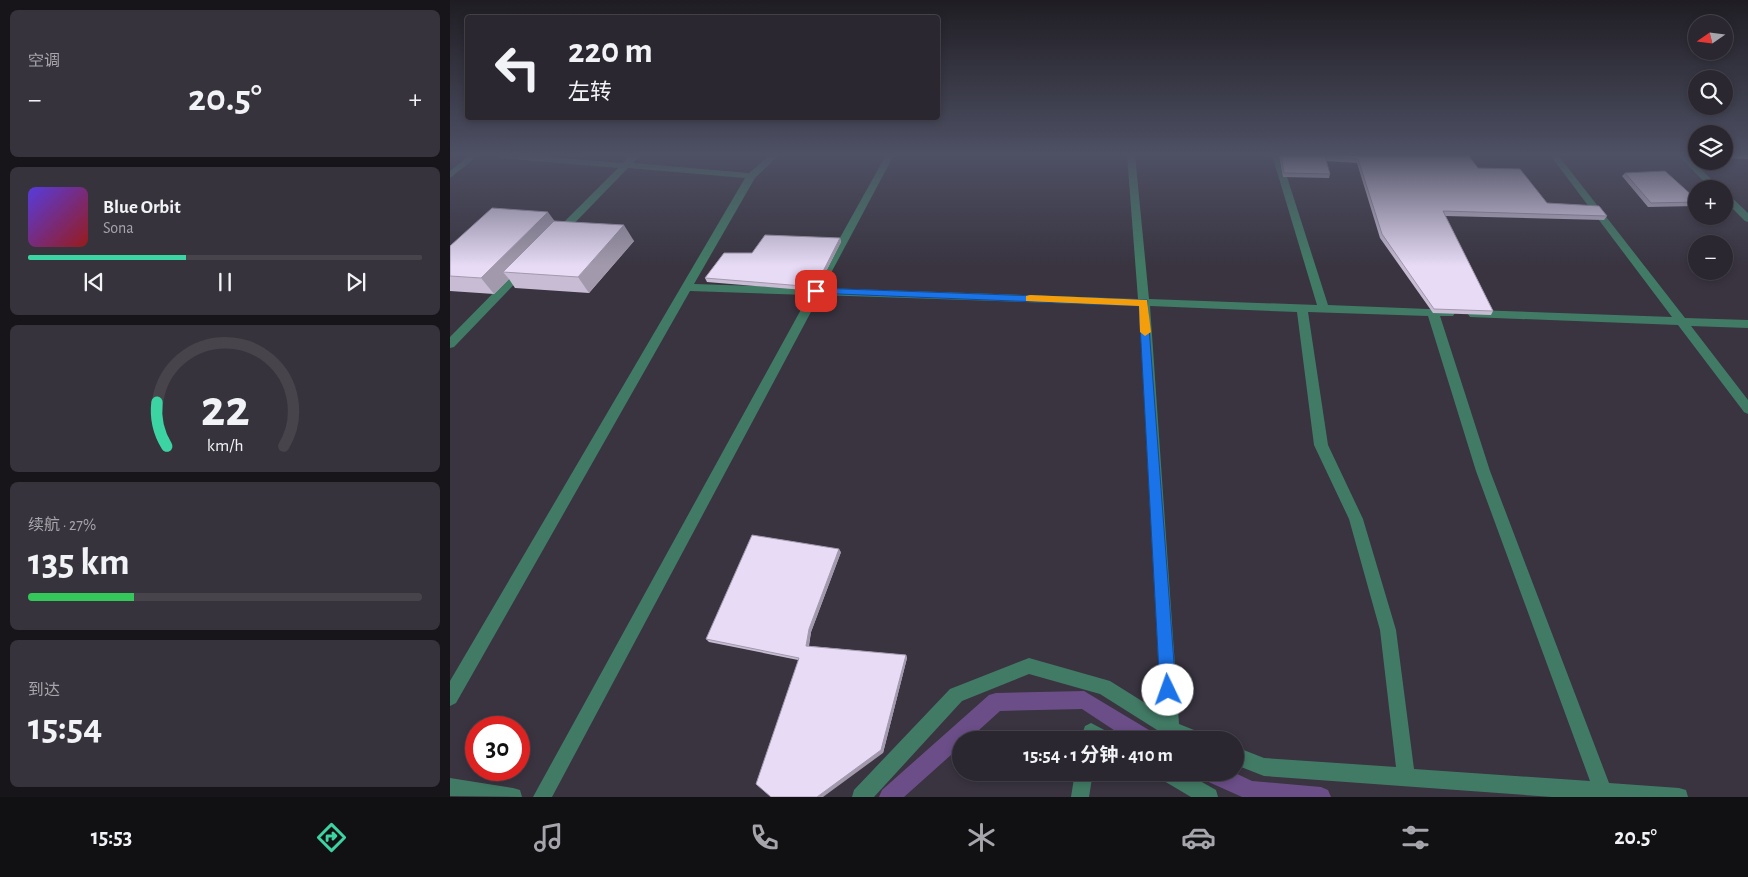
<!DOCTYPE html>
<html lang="zh">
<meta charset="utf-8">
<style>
body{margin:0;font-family:"Alegreya Sans","Noto Sans SC",sans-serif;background:#37333c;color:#f1f3f6;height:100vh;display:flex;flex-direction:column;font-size:19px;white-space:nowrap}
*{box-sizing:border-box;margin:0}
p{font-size:16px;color:#a6a5ab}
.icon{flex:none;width:28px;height:28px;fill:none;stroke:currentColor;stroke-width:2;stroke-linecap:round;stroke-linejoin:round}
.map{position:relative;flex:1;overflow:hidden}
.panel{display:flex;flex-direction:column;gap:10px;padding:10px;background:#18151a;width:450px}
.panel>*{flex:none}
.top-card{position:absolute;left:15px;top:15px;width:475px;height:105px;border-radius:5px;box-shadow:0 2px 8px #0003,0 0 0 1px #47444c;background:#2b2730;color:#f1f3f6;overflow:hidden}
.needle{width:32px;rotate:256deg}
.controls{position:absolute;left:1238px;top:15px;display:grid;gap:10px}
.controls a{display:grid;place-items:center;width:45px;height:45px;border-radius:50%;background:#2b2730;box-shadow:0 2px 8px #0003,0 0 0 1px #47444c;font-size:25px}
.speed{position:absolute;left:15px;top:716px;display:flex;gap:10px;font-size:25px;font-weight:700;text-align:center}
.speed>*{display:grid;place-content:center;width:65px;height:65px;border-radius:50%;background:#2b2730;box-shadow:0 2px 8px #0003,0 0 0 1px #47444c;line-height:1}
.speed .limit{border:8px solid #d22;background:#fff;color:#111}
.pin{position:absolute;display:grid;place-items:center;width:42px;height:42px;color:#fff;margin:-21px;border-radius:10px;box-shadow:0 2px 8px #0006}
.me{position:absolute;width:55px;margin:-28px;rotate:357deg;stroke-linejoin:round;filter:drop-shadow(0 0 4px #0008)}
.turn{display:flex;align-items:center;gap:18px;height:105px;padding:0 20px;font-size:22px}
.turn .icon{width:65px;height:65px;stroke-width:2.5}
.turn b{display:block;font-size:35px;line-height:42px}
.big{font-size:38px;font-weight:700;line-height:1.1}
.panel .widget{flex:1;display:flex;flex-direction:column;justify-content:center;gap:8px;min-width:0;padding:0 18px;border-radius:8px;background:#37333c}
.panel .dial{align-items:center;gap:0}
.dial svg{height:130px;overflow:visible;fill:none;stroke:#47444c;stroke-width:7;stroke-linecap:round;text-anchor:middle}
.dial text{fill:#f1f3f6;stroke:none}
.song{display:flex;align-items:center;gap:15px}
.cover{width:60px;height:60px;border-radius:8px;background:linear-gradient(135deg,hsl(250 70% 55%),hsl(0 70% 35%))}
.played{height:5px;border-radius:2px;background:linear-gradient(90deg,#3dd4a3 40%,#47444c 40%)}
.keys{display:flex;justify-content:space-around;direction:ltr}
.heat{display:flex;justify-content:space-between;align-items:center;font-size:28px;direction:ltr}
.charge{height:8px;border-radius:4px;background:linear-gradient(90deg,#34c759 27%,#47444c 0)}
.trip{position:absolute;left:502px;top:731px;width:292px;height:50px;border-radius:25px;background:#2b2730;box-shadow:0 2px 8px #0003,0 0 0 1px #47444c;font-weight:700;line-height:50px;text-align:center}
.dock{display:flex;height:80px;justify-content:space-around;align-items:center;background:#111013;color:#a6a5ab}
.dock .icon{width:35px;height:35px}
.dock .on{color:#3dd4a3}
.dock b{font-size:22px;color:#f1f3f6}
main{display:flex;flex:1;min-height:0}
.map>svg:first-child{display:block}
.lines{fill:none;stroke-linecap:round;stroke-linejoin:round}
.canal{fill:#6b4e88;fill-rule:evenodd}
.minor{fill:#427b65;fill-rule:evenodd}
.wall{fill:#c7bcd3}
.shaded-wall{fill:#a299ac}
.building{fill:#e7dbf5;stroke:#a299ac}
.route{fill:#1a73e8;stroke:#114b97}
.slow{fill:#f59e0b}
</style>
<main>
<section class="panel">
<div class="widget"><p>空调</p>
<div class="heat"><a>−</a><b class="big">20.5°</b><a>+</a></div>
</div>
<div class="widget">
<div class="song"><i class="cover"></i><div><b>Blue Orbit</b><p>Sona</p></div></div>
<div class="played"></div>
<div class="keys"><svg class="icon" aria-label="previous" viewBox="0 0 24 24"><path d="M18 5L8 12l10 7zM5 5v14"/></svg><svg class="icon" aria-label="pause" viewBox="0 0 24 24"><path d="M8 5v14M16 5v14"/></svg><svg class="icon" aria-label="next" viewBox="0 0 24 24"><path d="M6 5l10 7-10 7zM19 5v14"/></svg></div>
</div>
<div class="widget dial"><svg viewBox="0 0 100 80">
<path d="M14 69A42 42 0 1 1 86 69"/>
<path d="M14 69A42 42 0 0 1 8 42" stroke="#3dd4a3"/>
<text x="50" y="56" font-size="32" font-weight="700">22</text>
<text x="50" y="72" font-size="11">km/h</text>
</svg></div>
<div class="widget"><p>续航 · 27%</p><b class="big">135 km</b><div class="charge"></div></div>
<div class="widget"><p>到达</p><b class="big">15:54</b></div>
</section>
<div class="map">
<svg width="1298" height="797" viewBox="0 0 1298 797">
<rect width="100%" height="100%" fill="#393440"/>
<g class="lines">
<path class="canal" d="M634 691 704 733 707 740H679L632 709 550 711 518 740H511V746L454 797H429L432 790 539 695 546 693Z
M749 772H783L802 781 871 787 878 790 881 797H792L752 779Z"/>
<path class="minor" d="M20 155H29L0 178V171Z
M45 155H76L173 163 181 155H190L183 163 299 173 320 155H329L305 178 244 284 362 288 436 155H444L373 288 688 299 677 155H685L699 299 867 305 822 155H830L878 305 1003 310 1005 313 1003 316H990L1040 471 1159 783 1229 788 1236 790 1238 797H1102L814 776 786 765V747L814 758 946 767 930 630 899 519 864 445 847 312 700 306 729 724 754 734 757 740H726L715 735 650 694 579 674 512 701 424 797H402L404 790 500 689 579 658 660 681 711 713 689 306 370 295 102 797H83L359 295 240 291 6 703 0 706V681L295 178 178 168 113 235 109 236 104 233 105 231 168 168 49 158ZM858 312 978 316 1026 471 1140 781 964 769 946 630 913 519 878 445Z
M1100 155H1108L1235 318 1298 320V328L1241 326 1298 400V414L1294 412 1228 325 1020 317 1018 314 1020 311 1024 310 1222 317Z
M1228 155H1237L1271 189H1261Z
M1274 192 1277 193 1298 213V222L1295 221 1274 200Z
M72 267 76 268V272L4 347 0 348V337L68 268Z
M641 723 662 734 665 740H630L635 726Z
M625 772H643L639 797H621Z
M706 772H734L766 790 768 797H741L709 778Z
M0 778 63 788 70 790 72 797 0 796Z"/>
</g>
<path class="wall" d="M829 155H1018L1028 168 1097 203 1157 216 1154 220 995 216 1043 311 1041 315 983 313 930 238 907 163 876 161 880 174 879 178 833 177Z
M1274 155H1298V159L1274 158Z
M1175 173 1246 199V206L1198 207 1172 176Z
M104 221 184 241 139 293 65 288 59 279 44 294 0 291V246Z
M390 238 391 242 366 291 257 282 255 278 302 253Z
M391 552 361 632 359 646 456 655 457 658 433 753 348 660 259 642 256 639Z"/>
<path class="shaded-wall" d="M98 212 109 227 53 272 59 279 44 294 31 278Z
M174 225 184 241 139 293 128 277Z
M390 238 391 242 366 291 365 287Z
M389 549 391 552 361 632 358 649 356 646 359 629Z
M456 655 457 658 433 753 373 797H367Z"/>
<path class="building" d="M831 155H1018L1028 168 1070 169 1097 203 1149 206 1157 216 993 211 1043 311 984 309 932 234 908 159 875 156 880 174 834 173Z
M1215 171 1246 199V202L1201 203 1175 173Z
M42 208 98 212 31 278 0 276V246Z
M104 221 174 225 128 277 53 272Z
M315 235 390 238 365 287 255 278 274 253H302Z
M302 535 389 549 359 629 356 646 456 655 431 750 367 797H321L306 784 349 658 256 639Z"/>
<linearGradient id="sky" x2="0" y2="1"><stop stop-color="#1f1d23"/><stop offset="0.58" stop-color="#4e5064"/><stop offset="1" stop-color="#4e5064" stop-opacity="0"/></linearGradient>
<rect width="1298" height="266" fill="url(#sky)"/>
<path class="route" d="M366 288 697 300 726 690 724 696 718 698 713 696 710 690 689 306 363 293V289Z"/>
<path class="slow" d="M580 295 697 300 701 332 695 336 690 332 689 306 576 301V296Z"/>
</svg>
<div class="controls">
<a><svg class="needle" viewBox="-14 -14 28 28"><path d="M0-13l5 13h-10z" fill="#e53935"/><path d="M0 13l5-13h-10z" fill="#a6a5ab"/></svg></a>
<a><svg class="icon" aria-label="search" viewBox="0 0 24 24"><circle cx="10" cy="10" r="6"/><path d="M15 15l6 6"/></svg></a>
<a><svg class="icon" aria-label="layers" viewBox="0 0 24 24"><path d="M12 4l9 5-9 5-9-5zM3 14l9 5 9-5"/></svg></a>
<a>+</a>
<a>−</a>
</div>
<div class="speed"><div class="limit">30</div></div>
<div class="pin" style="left:366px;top:291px;background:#d93025"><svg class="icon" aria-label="arrive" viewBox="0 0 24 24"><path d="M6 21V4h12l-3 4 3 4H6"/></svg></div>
<svg class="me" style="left:718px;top:690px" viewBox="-20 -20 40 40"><circle r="19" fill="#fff"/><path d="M0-13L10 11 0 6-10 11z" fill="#1a73e8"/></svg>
<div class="trip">15:54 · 1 分钟 · 410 m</div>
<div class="top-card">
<div class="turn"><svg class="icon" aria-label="left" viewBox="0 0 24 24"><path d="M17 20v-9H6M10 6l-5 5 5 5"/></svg><div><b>220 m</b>左转</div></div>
</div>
</div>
</main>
<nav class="dock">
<b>15:53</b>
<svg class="icon on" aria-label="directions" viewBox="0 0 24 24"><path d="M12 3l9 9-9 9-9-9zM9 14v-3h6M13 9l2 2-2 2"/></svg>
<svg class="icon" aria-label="music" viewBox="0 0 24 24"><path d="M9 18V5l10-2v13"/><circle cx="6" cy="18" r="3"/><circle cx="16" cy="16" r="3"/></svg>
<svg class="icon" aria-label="phone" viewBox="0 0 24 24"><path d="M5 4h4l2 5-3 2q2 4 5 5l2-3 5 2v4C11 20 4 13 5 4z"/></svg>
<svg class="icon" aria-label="climate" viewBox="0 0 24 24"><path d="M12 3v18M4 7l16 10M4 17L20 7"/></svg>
<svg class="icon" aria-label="car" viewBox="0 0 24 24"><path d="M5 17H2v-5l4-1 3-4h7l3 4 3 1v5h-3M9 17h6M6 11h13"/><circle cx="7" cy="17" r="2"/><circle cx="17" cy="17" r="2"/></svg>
<svg class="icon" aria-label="filters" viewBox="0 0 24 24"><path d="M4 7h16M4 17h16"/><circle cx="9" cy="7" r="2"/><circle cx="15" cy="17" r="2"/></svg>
<b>20.5°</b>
</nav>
